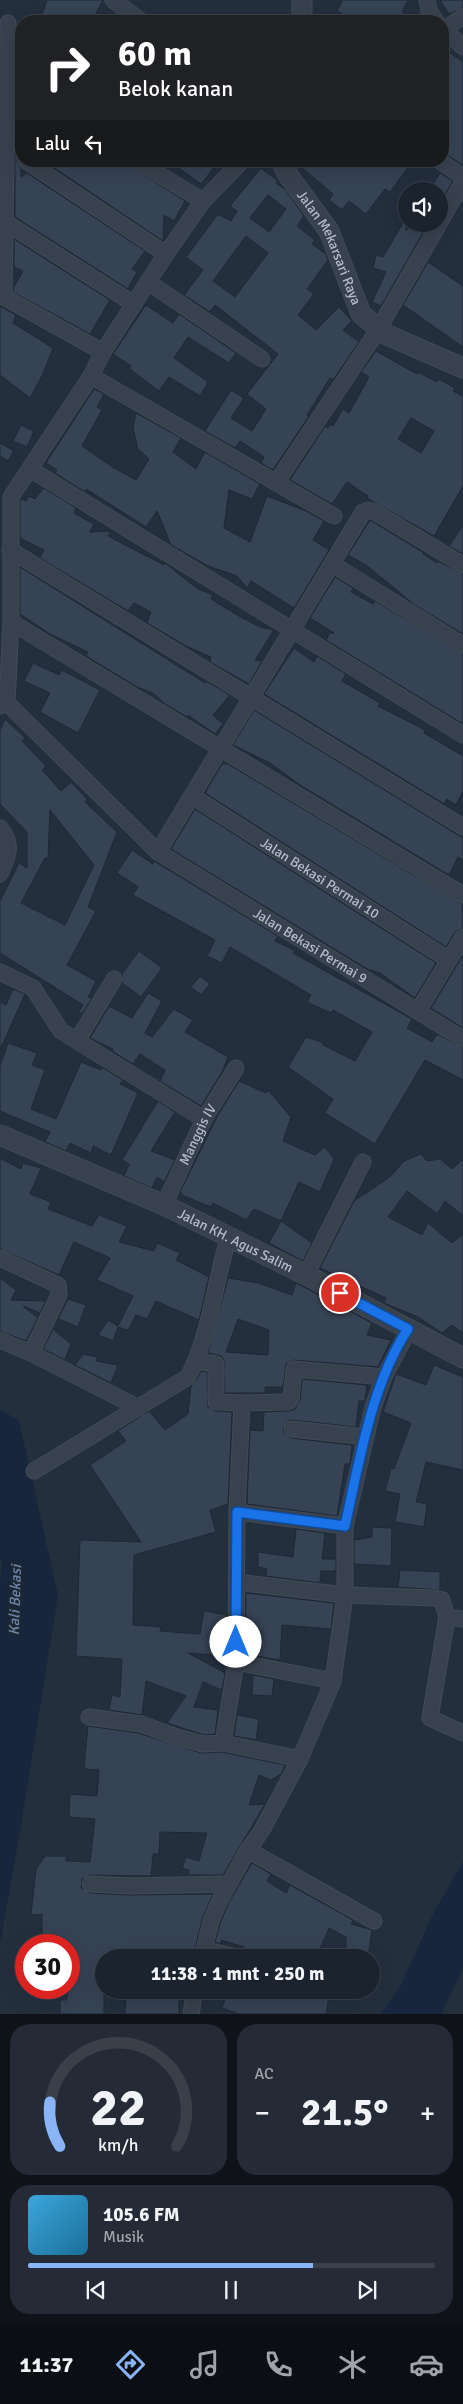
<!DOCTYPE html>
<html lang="id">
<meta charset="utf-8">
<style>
body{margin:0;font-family:Signika,sans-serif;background:#242b36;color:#f1f3f6;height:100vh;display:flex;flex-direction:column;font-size:19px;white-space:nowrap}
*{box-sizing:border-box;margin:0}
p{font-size:16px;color:#a0a4aa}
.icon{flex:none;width:28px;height:28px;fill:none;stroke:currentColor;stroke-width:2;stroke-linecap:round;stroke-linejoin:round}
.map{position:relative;height:2014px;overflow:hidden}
.side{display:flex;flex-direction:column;gap:10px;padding:10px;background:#0f1319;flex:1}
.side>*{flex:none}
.guide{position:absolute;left:15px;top:15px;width:434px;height:152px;border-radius:20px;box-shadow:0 5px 20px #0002,0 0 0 1px #39404a;background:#202124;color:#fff;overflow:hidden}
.buttons{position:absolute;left:398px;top:182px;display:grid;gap:10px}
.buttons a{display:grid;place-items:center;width:50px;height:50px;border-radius:50%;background:#1b232e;box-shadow:0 5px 20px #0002,0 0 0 1px #39404a;font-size:25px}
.speed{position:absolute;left:15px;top:1934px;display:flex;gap:10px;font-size:25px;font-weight:700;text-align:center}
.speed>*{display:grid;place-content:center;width:65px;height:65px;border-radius:50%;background:#1b232e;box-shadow:0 5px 20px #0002,0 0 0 1px #39404a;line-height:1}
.speed .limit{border:8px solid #d22;background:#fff;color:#111}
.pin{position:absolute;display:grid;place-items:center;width:42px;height:42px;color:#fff;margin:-21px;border:2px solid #fff;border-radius:50%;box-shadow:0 1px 5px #0007}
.me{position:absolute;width:55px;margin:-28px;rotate:0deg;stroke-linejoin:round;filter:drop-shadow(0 0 4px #0008)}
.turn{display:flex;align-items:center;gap:18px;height:105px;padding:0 20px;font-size:22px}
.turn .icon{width:65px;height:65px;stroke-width:2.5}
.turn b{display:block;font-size:35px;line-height:42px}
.then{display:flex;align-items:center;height:48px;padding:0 20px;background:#0003;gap:10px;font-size:19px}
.big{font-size:38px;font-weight:800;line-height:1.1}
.side .card{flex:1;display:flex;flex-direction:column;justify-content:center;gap:8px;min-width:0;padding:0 18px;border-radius:20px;background:#242b36}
.side .dial{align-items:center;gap:0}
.dial svg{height:130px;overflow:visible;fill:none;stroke:#39404a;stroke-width:7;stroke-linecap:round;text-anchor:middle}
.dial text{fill:#f1f3f6;stroke:none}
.song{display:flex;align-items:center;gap:15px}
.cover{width:60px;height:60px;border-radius:8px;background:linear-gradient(135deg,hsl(200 70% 55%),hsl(200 70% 35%))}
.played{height:5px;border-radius:2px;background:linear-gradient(90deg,#8ab4f8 70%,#39404a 70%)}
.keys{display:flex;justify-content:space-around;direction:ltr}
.heat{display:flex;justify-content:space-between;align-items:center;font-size:28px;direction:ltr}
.side .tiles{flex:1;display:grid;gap:10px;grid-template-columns:1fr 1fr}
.card:last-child{grid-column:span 2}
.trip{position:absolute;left:95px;top:1949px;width:285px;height:50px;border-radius:25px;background:#1b232e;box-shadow:0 5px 20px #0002,0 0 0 1px #39404a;font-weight:800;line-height:50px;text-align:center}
.menu{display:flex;height:80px;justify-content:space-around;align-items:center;background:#0b0e12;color:#a0a4aa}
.menu .icon{width:35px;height:35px}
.menu .current{color:#8ab4f8}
.menu b{font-size:22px;color:#f1f3f6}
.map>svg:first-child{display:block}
.water{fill:#17263c}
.building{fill:#364354;stroke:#1f2835;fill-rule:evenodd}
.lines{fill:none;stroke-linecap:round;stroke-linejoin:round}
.minor-casing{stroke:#414a57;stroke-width:17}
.tertiary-casing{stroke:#414a57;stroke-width:21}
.minor{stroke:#38414e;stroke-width:15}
.tertiary{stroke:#38414e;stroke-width:19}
.route-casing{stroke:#114b97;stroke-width:12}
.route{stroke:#1a73e8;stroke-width:9}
.labels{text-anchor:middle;stroke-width:5;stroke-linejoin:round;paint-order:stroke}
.street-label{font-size:14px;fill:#b4bcc9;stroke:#1d2633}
.water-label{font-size:15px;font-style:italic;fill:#6d86a8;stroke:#1d2633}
</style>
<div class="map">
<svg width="463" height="2014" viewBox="0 0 463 2014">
<rect width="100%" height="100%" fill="#242f3e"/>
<path class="water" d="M0 1409 19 1421 58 1595 21 1826 0 1943V1584L2 1563 0 1559Z
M463 1862V1968L441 2014H381L401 1985 433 1914Z"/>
<path class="building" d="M47 0H103L92 21H40Z
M343 0H408L402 12 417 21H355L337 11Z
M440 0H463V7L449 14Z
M442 47 463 62V165L442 152Z
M15 154H20L17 161 21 169V177L27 173 145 251 132 269 137 272 128 289 15 217Z
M44 161H122L185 201 174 221 164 215 163 241Z
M169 161H219L201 184Z
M294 161H413L390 192 385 189 366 214 349 201 342 210 329 200 333 194Z
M261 168 278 181 276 183 285 189 304 216 297 226 315 240 312 244 326 254 328 260 307 289 314 294 298 315 316 330 339 307 352 321 343 330 359 342 333 380 330 378 307 415 309 416 273 470 261 463 264 457 240 441 235 448 205 431 231 390 244 398 231 418 252 431 266 409 247 394 278 354 215 305 210 312 184 295 203 270 186 257 218 214 231 221 237 211 230 206ZM268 195 286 209 269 232 250 218ZM246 236 268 253 235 297 213 281Z
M440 173 453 181 439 205V191H429Z
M406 218V231L411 224H428L381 306 372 302 386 272 373 268 376 255 383 257Z
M14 239 110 300 90 334 13 292 14 287 23 271 14 267Z
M428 262 463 286V347L403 305Z
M146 305 173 323 179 314 236 353 229 363 188 337 174 358 208 382 200 396 169 377 159 391 130 369 131 366 113 354Z
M0 306 16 315 13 323 53 348 43 374 30 398 0 375Z
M376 351 417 374 418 372 437 382 439 379 455 388 453 391 463 396V486L434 536 372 501 367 498 368 496 347 482 332 504 290 480 325 426 328 428 330 424 333 426 343 409 349 413 369 377 361 372ZM411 418 434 431 421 453 398 439Z
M94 389 104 394 97 407 102 410 82 446 114 468 136 480 149 459 138 449 133 428 136 413 181 438 173 452 196 469 205 452 260 484 252 499 229 490 224 528 250 542 267 496 306 511 324 521 313 540 329 550 294 608 251 581 247 588 237 576 208 566 171 545 157 511 146 527 86 489 85 492 55 473 57 470 46 463Z
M21 425 34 431 27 447 13 441Z
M0 443 14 451 8 461 0 456Z
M44 488 76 508 74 513 94 524 90 532 111 531 108 536 164 565 165 563 198 589 213 595 211 599 237 615 260 627 274 630 255 660 262 661 249 684 210 662 211 657 186 646 147 623 151 612 134 603 128 611 40 558 44 550 20 538V501L22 499 26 501 29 496 35 499Z
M370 520 424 553 423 554 437 563 438 561 463 574V634L415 605 366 565 348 555Z
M463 525V554L449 546Z
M20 567 205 683 206 681 230 695 213 715 223 724 215 734 188 715 187 717 165 704 153 693 137 687 86 656 88 652 50 634 20 614Z
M335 577 353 588 351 592 373 604 375 601 463 654V724L326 640 330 633H334L310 618Z
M294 648 314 662 317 656 346 674 342 681 380 703 378 706 425 730 424 733 463 756V791L456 805 447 799 444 804 264 694Z
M33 663 59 675 62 670 100 690 78 733 40 712 50 693 24 681Z
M254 710 463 838V860L458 857 449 875 300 785 270 763 233 745Z
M5 719 25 738 22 741 46 766 42 770 61 791 71 782 87 799 85 802 117 832 88 907 96 911 67 965 96 981 88 997 92 998 82 1014 79 1012 83 1005 0 953V901L19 863 27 868V832L0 804V730ZM50 810 94 865 65 925 21 903 45 858H48Z
M222 764H228L462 904 463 928 455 932 446 947 205 793Z
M195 809 436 963 415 998 380 973 367 969 171 849Z
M132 850 153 864 154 861 278 936 275 941 294 950 293 953 412 1019 407 1028 432 1042 437 1034 463 1048V1080L425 1060 375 1144 325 1113 333 1099 288 1067 306 1037 324 1043 323 1045 355 1061 372 1032 333 1010 331 1013 307 1002 311 995 230 947 222 963 207 956 215 940 133 895 138 887 117 873Z
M139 951 162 968 141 997 122 983V974Z
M463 955V1028L431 1008Z
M200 976 210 984 201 995 191 987Z
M13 989 25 994 0 1050V1002L6 1005Z
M148 993 162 1001 145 1033 152 1037 174 1009 193 1020 185 1032 228 1057 222 1072 201 1106 160 1081 165 1070 140 1054 133 1064 112 1051 113 1049 90 1038 109 1006 132 1018Z
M8 1043 37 1053 32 1065 45 1070 31 1109 56 1119 81 1062 101 1070 102 1067 123 1080 120 1084 138 1093 111 1155 93 1146 91 1153 70 1143 66 1151 45 1142 50 1132 0 1111V1066Z
M239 1081 266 1093 268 1090 291 1117 283 1141 315 1155 325 1147 334 1159 320 1192 299 1182 281 1221 254 1209 246 1220 213 1203 211 1207 184 1196 180 1192 218 1115Z
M158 1101 175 1112 151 1151 175 1160 164 1182 157 1177 152 1188 124 1176 129 1164 122 1160Z
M421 1154 427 1161 440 1159 452 1169 463 1159V1216L445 1201 437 1214 407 1191 388 1217 422 1235 428 1223 452 1243 463 1234V1333L452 1325 442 1333 418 1317 384 1303 386 1298 320 1268 354 1201 390 1177 404 1161Z
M0 1158 21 1169 23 1163 41 1168 30 1194 51 1202 48 1209 92 1226 99 1215 127 1226 119 1242 154 1251 157 1243 180 1253 176 1260 209 1277 199 1320 156 1301 147 1319 136 1315 128 1330 118 1327 113 1341 98 1335 108 1320 118 1326 133 1296 97 1280 110 1258 74 1242 59 1275 0 1249Z
M281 1221 312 1243 303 1261 269 1243Z
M0 1278 16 1290 11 1300 46 1301 40 1313 23 1306 38 1318 26 1341 0 1331Z
M228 1278 258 1283 292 1295 296 1283 298 1284 372 1323 367 1335 391 1340 378 1367 294 1360 286 1364 283 1387H265V1393H225L224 1360 221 1356 208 1353ZM238 1319 269 1330 268 1355 226 1352Z
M68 1299 86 1305 78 1327 58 1319Z
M53 1329 71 1344 65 1360 43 1349Z
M83 1354 98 1357 96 1361 118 1365 111 1383 75 1365Z
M434 1365 463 1377V1470L426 1462 416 1502 427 1504 424 1527 395 1522 400 1494 385 1491 391 1468 394 1469 411 1423 383 1412 396 1374 426 1385Z
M201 1371 207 1372 208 1407 215 1411 232 1412 228 1504 210 1510 216 1532 134 1555 133 1625 161 1627 160 1631 200 1634 204 1611 227 1615V1656L188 1653 225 1673 222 1690 203 1682 194 1707 218 1710 215 1734 204 1735 167 1723 186 1696 146 1681 142 1715 109 1710 112 1695 120 1697 122 1659 76 1656 80 1540 141 1542 90 1465 126 1441 118 1431 149 1411 165 1430 188 1414 191 1386 196 1381Z
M302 1379 367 1385 365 1401H359L356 1427 293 1420 288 1421 283 1428 284 1433 291 1438 352 1445 350 1464H345L337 1516 247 1504 250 1430 263 1431 264 1412 288 1411 295 1409 300 1400Z
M372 1527 392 1528 391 1566 354 1564V1540L372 1537Z
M296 1529 325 1533 322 1559H336V1571H321L320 1583 266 1576 267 1569 258 1567V1552L293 1557Z
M400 1570 440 1572V1590L398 1587Z
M246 1593 334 1603 331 1629 282 1625 280 1660 245 1654Z
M253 1675 274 1679 272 1696 252 1695Z
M237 1715 259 1719 256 1740 234 1736Z
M88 1726 138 1733 201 1753 222 1752 285 1765 281 1774 271 1780 259 1775 249 1805 265 1804 223 1875H188L189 1870 182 1868 186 1857 199 1861 207 1833 160 1832 159 1854H153L151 1876 90 1875 82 1879 81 1888 90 1893 130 1895 213 1894 202 1919 193 1958H104V2014H60V2000H66L69 1988V1945L68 1941 42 1942V1914L31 1915 36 1869 45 1856H66V1861L90 1862 95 1819 69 1817 70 1794 97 1796 99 1770 84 1769Z
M252 1863 271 1874 267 1881 286 1893 290 1885 353 1920 351 1924 372 1930 368 1958H346V1937L329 1928 316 1958H282L260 1948 258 1956 247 1953 243 1950 244 1947 221 1940V1944L215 1942 220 1924 229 1902Z
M126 1990H186L185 1995 179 1993V2014H125Z
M228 1990H330L326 2014H239L222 2008Z"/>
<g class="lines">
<g class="minor-casing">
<g id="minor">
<path d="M113 0 141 21"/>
<path d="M427 0 429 11 436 21"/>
<path d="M442 28 463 47"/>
<path d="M444 30 463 16"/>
<path d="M7 83 21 91"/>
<path d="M26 161 166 254"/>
<path d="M137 161 203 201"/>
<path d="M242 161 203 201 166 254 103 352 91 376 11 497V622L463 895"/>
<path d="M440 161 463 177"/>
<path d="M5 222 134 304"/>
<path d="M148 282 262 359"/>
<path d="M4 297 8 23"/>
<path d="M4 297 103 352"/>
<path d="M91 376 334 516"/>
<path d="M30 469 463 735"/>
<path d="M276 483 378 330 463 182"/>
<path d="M10 550 463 827"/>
<path d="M332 564 463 645"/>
<path id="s1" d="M7 703 158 852 463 1039"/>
<path d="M0 706 7 703 11 622"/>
<path id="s2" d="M192 796 449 960"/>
<path d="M0 828C14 844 8 857 0 874"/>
<path d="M158 852 363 512 369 510 375 512 463 565"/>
<path d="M0 972 33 988 61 1031 204 1119"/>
<path d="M418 1011 463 937"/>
<path d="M77 1041 114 979"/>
<path id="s3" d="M164 1205 204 1119 236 1068"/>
<path d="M0 1258 58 1285 59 1295 31 1353"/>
<path d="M306 1275 363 1162"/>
<path d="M0 1340 31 1353 139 1408"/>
<path d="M196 1361 216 1364V1402L242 1403"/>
<path d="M292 1429 366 1437"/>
<path d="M34 1471 188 1377C211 1333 214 1283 229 1237"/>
<path d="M237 1512 345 1526"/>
<path d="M236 1582 345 1595 435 1598 442 1600 447 1617 463 1619"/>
<path d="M447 1617 430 1718 463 1733"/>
<path d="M236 1662 333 1681"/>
<path d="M89 1717 141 1724 177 1737 203 1744 223 1743 300 1759"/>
<path d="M223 1743 236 1662 237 1512 242 1403 288 1402 291 1399 294 1369 384 1377"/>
<path d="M248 1850 374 1921"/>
<path d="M90 1884 130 1886 227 1884"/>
<path d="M204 1949 239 1958"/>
<path d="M202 1958 211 1921 221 1898 248 1850 262 1830 300 1759 333 1681 345 1595V1526L373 1407 384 1377 409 1329"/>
<path d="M191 2014 195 1990"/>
</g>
</g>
<g class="tertiary-casing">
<g id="tertiary">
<path d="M302 0V21"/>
<path id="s4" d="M281 161 288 175 329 231 361 314 385 334 463 368"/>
<path id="s5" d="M0 1135 164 1205 306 1275 463 1358"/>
</g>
</g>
<use href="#minor" class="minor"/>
<use href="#tertiary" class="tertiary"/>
</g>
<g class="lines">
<g class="route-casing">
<path id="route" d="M236 1642 237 1512 345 1526C359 1462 372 1383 408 1329L340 1293"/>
</g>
<use href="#route" class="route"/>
</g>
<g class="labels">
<g class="street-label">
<text dy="5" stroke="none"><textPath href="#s4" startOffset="100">Jalan Mekarsari Raya</textPath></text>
<text dy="5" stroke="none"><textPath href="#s2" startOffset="152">Jalan Bekasi Permai 10</textPath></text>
<text dy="5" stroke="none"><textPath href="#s1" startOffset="391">Jalan Bekasi Permai 9</textPath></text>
<text dy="5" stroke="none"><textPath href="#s3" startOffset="78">Manggis IV</textPath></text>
<text dy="5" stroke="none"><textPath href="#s5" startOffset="258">Jalan KH. Agus Salim</textPath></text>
</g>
<g class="water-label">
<text transform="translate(15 1600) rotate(-88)" y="5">Kali Bekasi</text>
</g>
</g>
</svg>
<div class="buttons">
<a><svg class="icon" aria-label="sound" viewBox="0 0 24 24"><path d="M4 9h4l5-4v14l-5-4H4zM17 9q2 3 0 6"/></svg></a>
</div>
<div class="speed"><div class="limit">30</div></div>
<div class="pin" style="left:340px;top:1293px;background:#d93025"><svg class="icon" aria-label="arrive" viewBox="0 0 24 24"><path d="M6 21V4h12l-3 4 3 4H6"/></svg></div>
<svg class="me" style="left:236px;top:1642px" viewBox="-20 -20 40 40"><circle r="19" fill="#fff"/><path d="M0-13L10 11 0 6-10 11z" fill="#1a73e8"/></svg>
<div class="trip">11:38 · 1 mnt · 250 m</div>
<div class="guide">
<div class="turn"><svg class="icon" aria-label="right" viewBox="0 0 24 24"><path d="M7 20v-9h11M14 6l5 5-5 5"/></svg><div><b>60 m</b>Belok kanan</div></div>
<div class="then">Lalu<svg class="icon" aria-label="left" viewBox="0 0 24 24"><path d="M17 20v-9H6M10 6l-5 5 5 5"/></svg></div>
</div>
</div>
<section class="side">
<div class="tiles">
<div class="card dial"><svg viewBox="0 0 100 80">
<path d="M14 69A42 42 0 1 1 86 69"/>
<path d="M14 69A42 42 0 0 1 8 42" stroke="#8ab4f8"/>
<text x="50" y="56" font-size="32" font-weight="700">22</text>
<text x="50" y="72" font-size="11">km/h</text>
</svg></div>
<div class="card"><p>AC</p>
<div class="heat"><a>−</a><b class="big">21.5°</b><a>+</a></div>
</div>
<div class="card">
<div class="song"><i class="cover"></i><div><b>105.6 FM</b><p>Musik</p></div></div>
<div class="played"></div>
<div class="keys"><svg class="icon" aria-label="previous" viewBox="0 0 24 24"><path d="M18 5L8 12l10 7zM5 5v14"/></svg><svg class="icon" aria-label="pause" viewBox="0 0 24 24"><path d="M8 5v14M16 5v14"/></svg><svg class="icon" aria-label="next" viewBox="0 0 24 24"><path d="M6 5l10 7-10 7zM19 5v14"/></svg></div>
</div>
</div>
</section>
<nav class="menu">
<b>11:37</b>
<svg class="icon current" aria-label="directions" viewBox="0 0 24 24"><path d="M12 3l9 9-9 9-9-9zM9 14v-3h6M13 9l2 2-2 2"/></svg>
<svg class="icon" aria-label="music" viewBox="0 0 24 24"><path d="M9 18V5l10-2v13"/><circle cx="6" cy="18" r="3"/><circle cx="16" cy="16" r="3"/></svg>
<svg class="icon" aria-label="phone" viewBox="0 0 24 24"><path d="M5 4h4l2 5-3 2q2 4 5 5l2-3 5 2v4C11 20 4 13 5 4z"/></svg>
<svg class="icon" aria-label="climate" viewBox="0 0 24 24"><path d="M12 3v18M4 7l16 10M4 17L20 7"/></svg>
<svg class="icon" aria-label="car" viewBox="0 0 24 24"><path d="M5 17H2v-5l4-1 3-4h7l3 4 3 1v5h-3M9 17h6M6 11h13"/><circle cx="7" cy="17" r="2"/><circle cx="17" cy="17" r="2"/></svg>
</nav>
